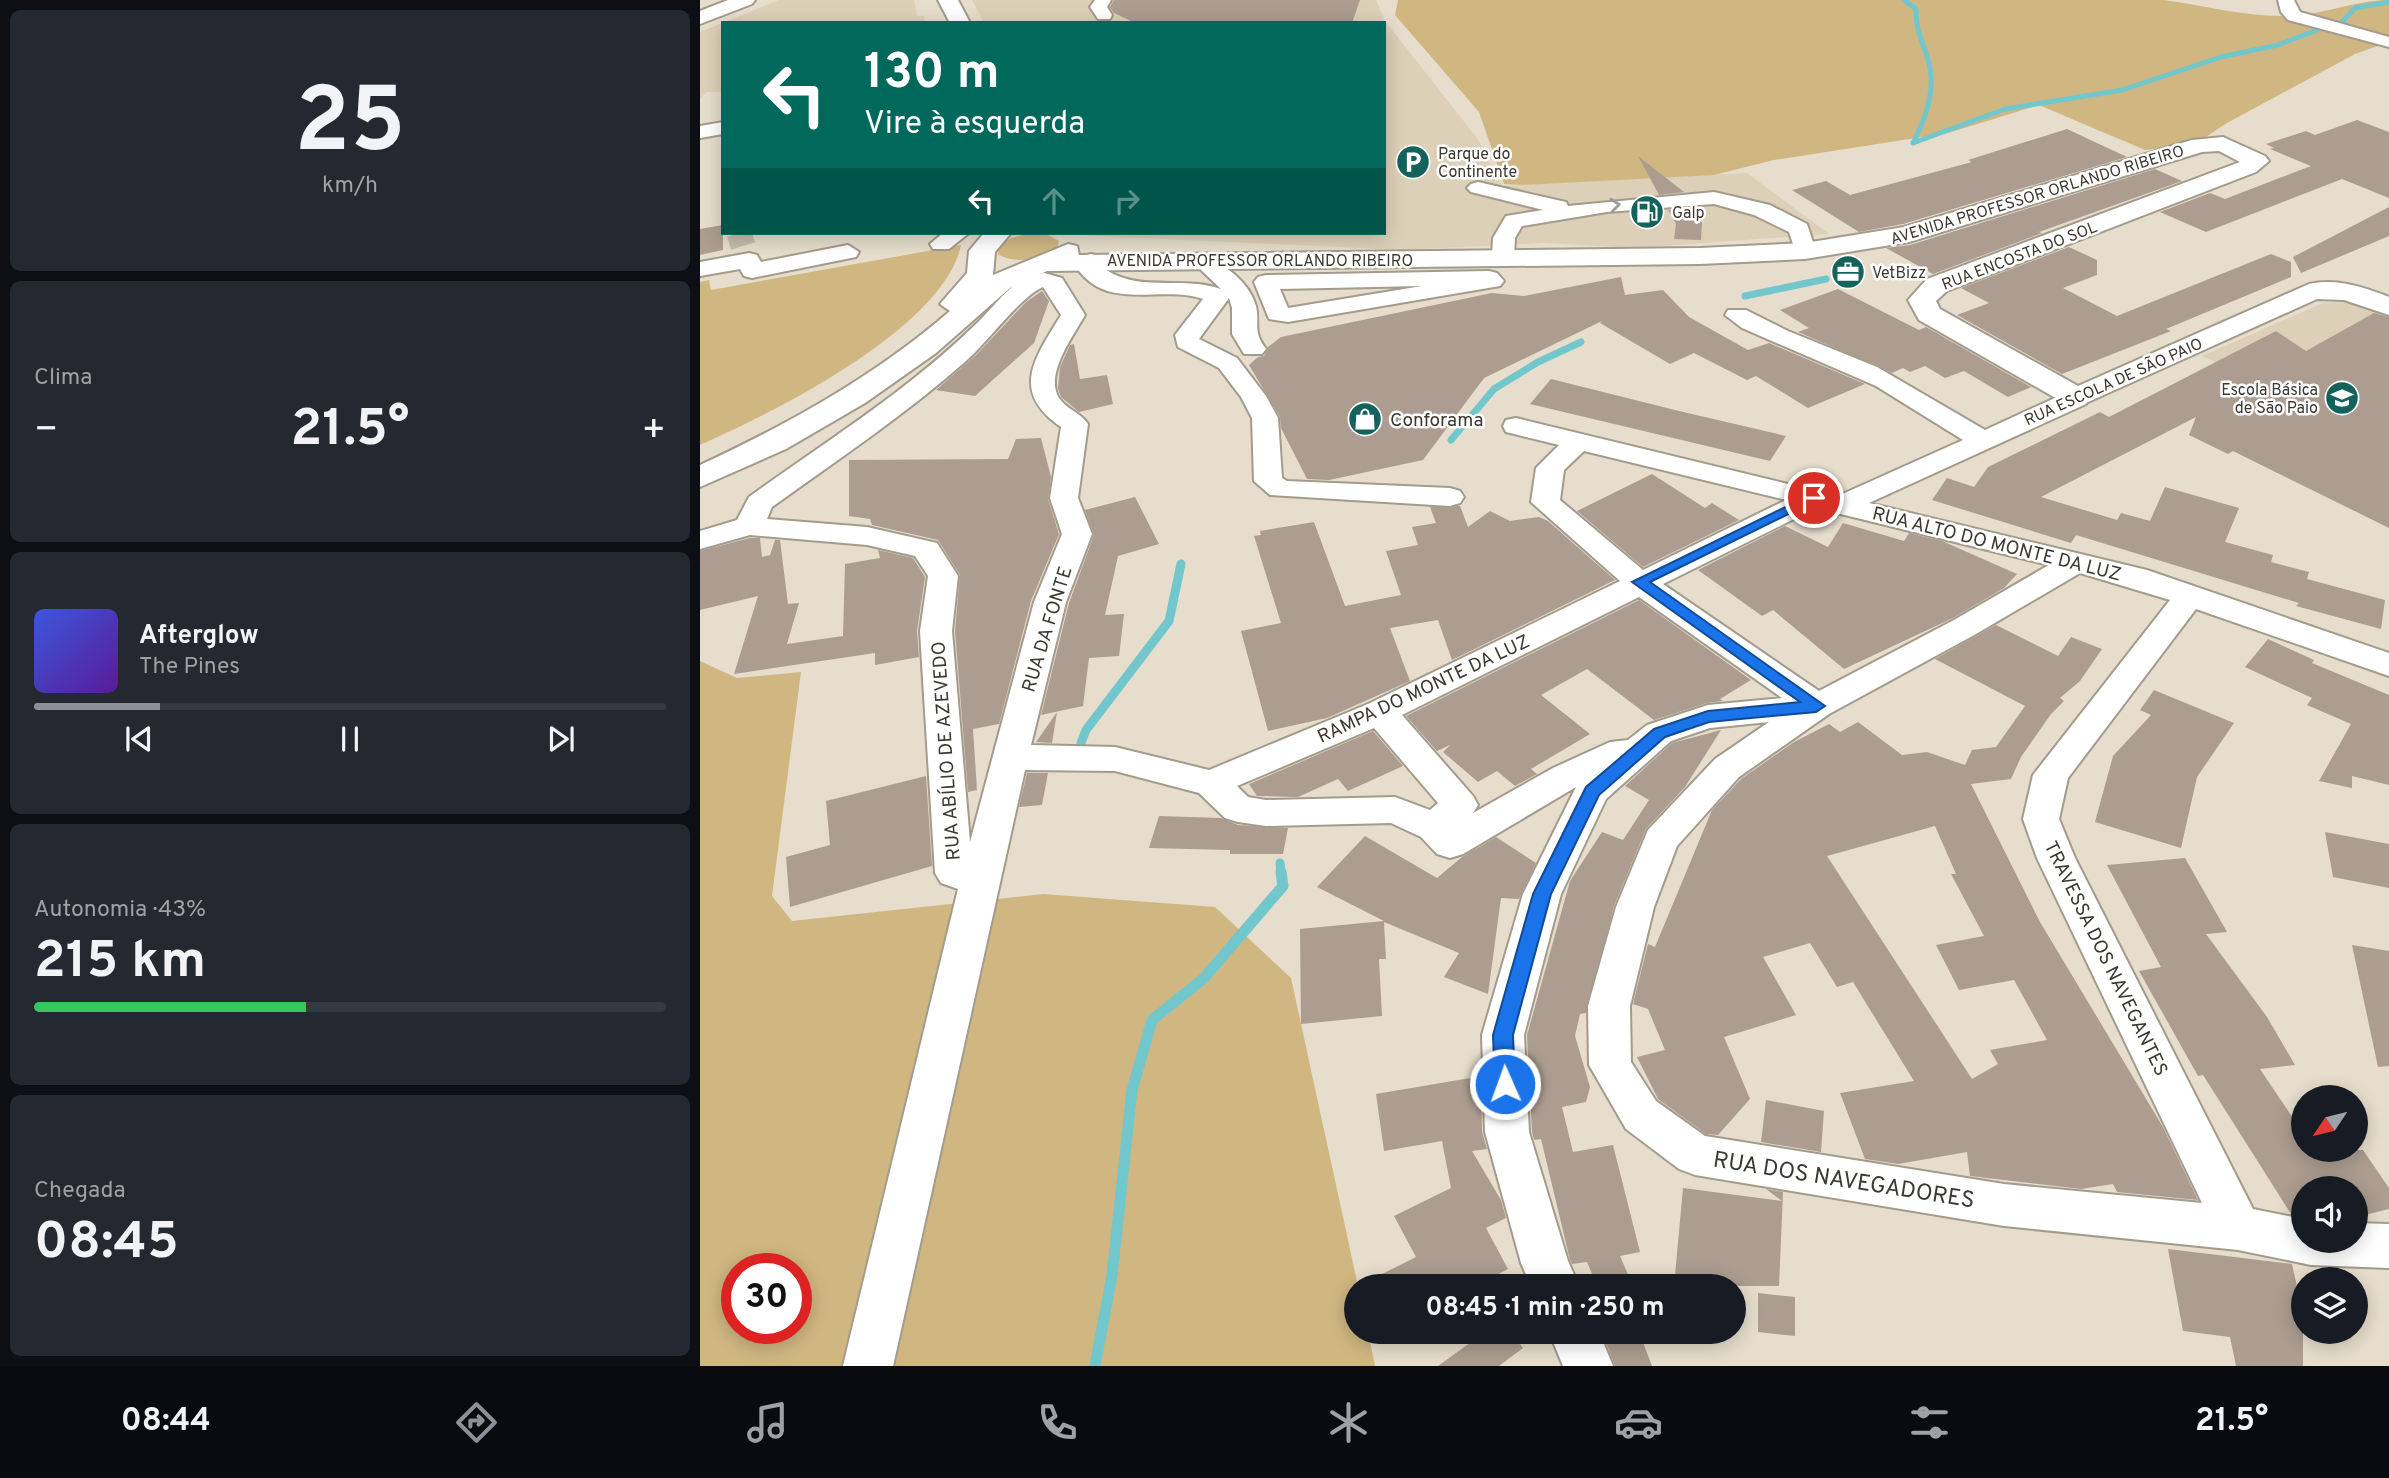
<!DOCTYPE html>
<html lang="pt">
<meta charset="utf-8">
<style>
body{margin:0;font-family:Overpass,sans-serif;background:#242831;color:#f1f3f6;height:100vh;display:flex;flex-direction:column;font-size:26px;white-space:nowrap}
*{box-sizing:border-box;margin:0}
p{font-size:23px;color:#9ea1a6}
.icon{flex:none;width:38px;height:38px;fill:none;stroke:currentColor;stroke-width:2;stroke-linecap:round;stroke-linejoin:round}
.map{position:relative;flex:1;overflow:hidden}
.details{display:flex;flex-direction:column;gap:10px;padding:10px;background:#0d0f14;width:700px}
.details>*{flex:none}
.top-card{position:absolute;left:21px;top:21px;width:665px;height:214px;border-radius:0px;box-shadow:0 4px 18px #0003;background:#00695c;color:#fff;overflow:hidden}
.needle{width:46px;rotate:235deg}
.fabs{position:absolute;left:1591px;top:1085px;display:grid;gap:14px}
.fabs a{display:grid;place-items:center;width:77px;height:77px;border-radius:50%;background:#171b24;box-shadow:0 4px 18px #0003;font-size:35px}
.speed{position:absolute;left:21px;top:1253px;display:flex;gap:14px;font-size:35px;font-weight:700;text-align:center}
.speed>*{display:grid;place-content:center;width:91px;height:91px;border-radius:50%;background:#171b24;box-shadow:0 4px 18px #0003;line-height:1}
.speed .limit{border:10px solid #d22;background:#fff;color:#111}
.pin{position:absolute;display:grid;place-items:center;width:60px;height:60px;color:#fff;margin:-30px;border:4px solid #fff;border-radius:50%;box-shadow:0 2px 7px #0007}
.me{position:absolute;width:77px;margin:-38px;rotate:358deg;stroke-linejoin:round;filter:drop-shadow(0 0 5px #0008)}
.turn{display:flex;align-items:center;gap:24px;height:147px;padding:0 28px;font-size:32px}
.turn .icon{width:91px;height:91px;stroke-width:2.5}
.turn b{display:block;font-size:49px;line-height:60px}
.lanes{display:flex;align-items:center;height:66px;padding:0 28px;background:#0003;justify-content:center;gap:35px;direction:ltr}
.lanes .off{opacity:.35}
.big{font-size:52px;font-weight:700;line-height:1.1}
.details .tile{flex:1;display:flex;flex-direction:column;justify-content:center;gap:10px;min-width:0;padding:0 24px;border-radius:10px;background:#242831}
.details .dial{align-items:center;gap:0}
.dial b{font-size:91px;line-height:1}
.song{display:flex;align-items:center;gap:21px}
.cover{width:84px;height:84px;border-radius:10px;background:linear-gradient(135deg,hsl(230 70% 55%),hsl(270 70% 35%))}
.played{height:7px;border-radius:4px;background:linear-gradient(90deg,#8c9099 20%,#363941 20%)}
.keys{display:flex;justify-content:space-around;direction:ltr}
.heat{display:flex;justify-content:space-between;align-items:center;font-size:38px;direction:ltr}
.charge{height:10px;border-radius:5px;background:linear-gradient(90deg,#34c759 43%,#363941 0)}
.trip{position:absolute;left:644px;top:1274px;width:402px;height:70px;border-radius:35px;background:#171b24;box-shadow:0 4px 18px #0003;font-weight:700;line-height:70px;text-align:center}
.menu{display:flex;height:112px;justify-content:space-around;align-items:center;background:#090b0e;color:#9ea1a6}
.menu .icon{width:49px;height:49px}
.menu .active{color:#8c9099}
.menu b{font-size:32px;color:#f1f3f6}
main{display:flex;flex:1;min-height:0}
.map>svg:first-child{display:block}
.built{fill:#dcd0b8}
.green{fill:#d0b782;fill-rule:evenodd}
.lines{fill:none;stroke-linecap:round;stroke-linejoin:round}
.stream-far3{stroke:#71c7cb;stroke-width:5}
.stream-far2{stroke:#71c7cb;stroke-width:7}
.stream-far1{stroke:#71c7cb;stroke-width:9}
.stream{stroke:#71c7cb;stroke-width:11}
.building{fill:#ac9d90;fill-rule:evenodd}
.minor-tunnel{stroke:#c4bcad;stroke-width:25;stroke-dasharray:25 12;stroke-linecap:butt}
.minor-casing{stroke:#a39b8b;stroke-width:4}
.major-casing{stroke:#a39b8b;stroke-width:4}
.highway-casing{stroke:#a39b8b;stroke-width:4}
.minor{fill:#fff;fill-rule:evenodd}
.major{fill:#fff;fill-rule:evenodd}
.highway{fill:#fff;fill-rule:evenodd}
.oneway{stroke:#9e9c98}
.route{fill:#1a73e8;stroke:#114b97;stroke-width:2}
.labels{text-anchor:middle;stroke-width:5;stroke-linejoin:round;paint-order:stroke}
.far-poi-label{font-size:16px;fill:#3c3932;stroke:#fff;text-anchor:start}
.far-street-label{font-size:16px;fill:#3c3932;stroke:#fff}
.poi-label{font-size:19px;fill:#3c3932;stroke:#fff;text-anchor:start}
.street-label{font-size:19px;fill:#3c3932;stroke:#fff}
.near-street-label{font-size:23px;fill:#3c3932;stroke:#fff}
</style>
<main>
<section class="details">
<div class="tile dial"><b>25</b><p>km/h</p></div>
<div class="tile"><p>Clima</p>
<div class="heat"><a>−</a><b class="big">21.5°</b><a>+</a></div>
</div>
<div class="tile">
<div class="song"><i class="cover"></i><div><b>Afterglow</b><p>The Pines</p></div></div>
<div class="played"></div>
<div class="keys"><svg class="icon" aria-label="previous" viewBox="0 0 24 24"><path d="M18 5L8 12l10 7zM5 5v14"/></svg><svg class="icon" aria-label="pause" viewBox="0 0 24 24"><path d="M8 5v14M16 5v14"/></svg><svg class="icon" aria-label="next" viewBox="0 0 24 24"><path d="M6 5l10 7-10 7zM19 5v14"/></svg></div>
</div>
<div class="tile"><p>Autonomia · 43%</p><b class="big">215 km</b><div class="charge"></div></div>
<div class="tile"><p>Chegada</p><b class="big">08:45</b></div>
</section>
<div class="map">
<svg width="1689" height="1366" viewBox="0 0 1689 1366">
<rect width="100%" height="100%" fill="#e6ddcc"/>
<path class="built" d="M79 0H214L217 16H224L225 23H23V92H6L0 99V32Z
M272 0H676L685 21 777 138 802 186 1047 173 1129 234 934 248 842 243 702 250 380 235 375 233H684V23H284Z
M1642 302 1664 306 1689 316V439L1502 356 1623 303Z"/>
<path class="green" d="M698 0H1463C1501 5 1543 16 1582 16 1619 17 1653 0 1689 0V42L1655 54 1527 123 1494 145 1445 150 1339 105 1248 133 1074 160 1014 175 823 185 804 184 779 112 695 15Z
M330 233 348 235 359 241C358 261 313 265 298 254L299 246 311 238Z
M261 245C244 328 73 413 0 445V282L9 280 11 290Z
M0 661 37 678 101 672 72 896 92 921 343 894 515 907 591 978 658 1286 656 1332H668L675 1366H0ZM37 1269H96V1328H37Z"/>
<g class="lines">
<path class="stream-far3" d="M1204 0 1216 9C1215 31 1226 48 1230 68 1235 94 1224 121 1213 143
M1639 25 1655 8 1689 2
M1213 143 1305 109 1422 90 1521 57 1578 45 1625 27"/>
<path class="stream-far2" d="M1045 296 1126 279
M751 440 794 389 838 362 881 342"/>
<path class="stream-far1" d="M381 743 386 730 469 621 481 564
M580 863 581 874"/>
<path class="stream" d="M395 1366 412 1275 432 1090 452 1020 504 978 583 886 581 872"/>
</g>
<path class="building" d="M414 0H660L652 23H435L414 13 410 7Z
M1657 120 1689 132V198L1642 179 1506 232 1460 212 1510 193 1525 199 1611 166 1570 149 1574 148 1566 144 1606 131 1615 135Z
M1367 129 1427 157 1203 224 1159 232 1092 190 1126 181 1150 195 1272 162 1268 160Z
M938 156 984 192 959 195Z
M1455 169 1482 181 1339 232 1342 233 1233 274 1186 248 1210 245Z
M1689 207V236L1601 273 1593 257Z
M994 208 1002 223 1001 240 974 239 976 224 968 210Z
M23 225V250L0 255V229Z
M1369 247 1397 260V275L1363 288 1417 316 1571 254 1591 262V277L1466 329 1471 331 1362 374 1257 315 1289 303 1261 288Z
M921 277 925 295 963 290 989 317 1048 350 1069 343 1165 384 1108 408 1056 376 1047 380 994 353 970 364 900 323 902 321 784 378 723 460 629 480 607 479 581 428 580 417 549 365 558 357 564 356 568 347 581 337 792 293 824 296Z
M1138 289 1219 330 1226 327 1331 387 1308 397 1264 371 1245 378 1225 366 1210 372 1203 368 1192 373 1098 332 1109 328 1080 310Z
M342 291 349 301 334 343 275 396 236 390 276 355 326 302Z
M1674 313 1689 317V528L1533 451 1528 454 1489 435 1496 417 1341 497 1417 520 1421 513 1450 521 1465 487 1539 508 1525 542 1573 555 1571 562 1609 572 1607 579 1685 600 1681 629 1596 606 1599 603 1376 535 1371 543 1232 500 1247 478 1274 487 1288 467 1400 412 1409 417 1576 331 1606 351Z
M374 344 380 379 407 375 413 404 379 412 361 397 358 388 360 367 370 345Z
M851 379 979 411 1086 436 1070 461 830 404Z
M341 438 351 477 348 499 359 534 331 601 299 724 273 729 277 790 268 792 255 631 260 575 238 540 172 525 170 519 149 516V460L308 459 316 439Z
M952 474 1005 508 1012 503 1039 520 943 567 877 511Z
M435 497 459 544 418 556 405 615 424 614 419 656 389 658 383 706 341 715 369 603 394 535 385 510Z
M760 506 768 527 790 511 810 521 839 517 848 521 915 580 752 660 738 620 690 628 710 681 627 718 568 731 541 631 581 623 554 536 561 535 560 531 614 522 645 606 701 595 686 551 718 545 712 527 736 523 730 507Z
M1143 523 1204 541 1209 533 1242 541 1317 574 1304 588 1253 618 1144 669 1073 610 1062 616 998 570 1085 526 1128 547Z
M50 538H60L62 557 70 555 75 540H80L88 604 99 603 87 644 143 636 145 564 180 558 178 550 213 558 225 577 217 631 219 657 175 665V653L34 674 58 596 0 610V551Z
M939 600 1051 680 1020 699 1023 701 1007 703 954 720 887 669 841 695 890 734 831 769 837 774 815 786 797 771 778 782 743 752 750 745 737 751 706 716Z
M1296 625 1358 656 1371 637 1402 649 1380 681 1360 698 1364 701 1351 714 1321 757 1311 779 1271 784 1340 922 1463 1127 1498 1200 1417 1192 1413 1184 1381 1189 1270 1176 1267 1152 1198 1164 1165 1159 1140 1093 1214 1081 1153 982 1137 987 1110 943 1063 957 1096 1015 1024 1037 1050 1099 1018 1135 1006 1134 958 1099 937 1057 965 1050 948 1009 933 1004 948 944 955 947 1012 810 1041 779 1094 742 1129 724 1140 732 1158 722 1202 755 1227 752 1265 765 1272 750 1296 747 1325 706 1235 659ZM1235 826 1256 874H1251L1284 936 1236 945 1259 990 1314 980 1347 1040 1290 1050 1298 1064 1272 1079 1127 856Z
M1568 639 1614 660 1612 663 1689 695V785L1652 776V788L1619 781 1651 724 1607 705 1612 698 1545 667Z
M1454 690 1534 723 1497 777 1481 848 1395 822 1413 756 1451 715 1440 710Z
M357 712 352 743 336 742Z
M1021 730 985 787 946 829 914 906 886 1013 880 1014 875 1036 890 1087 886 1102 862 1107 873 1152 913 1145 940 1252 920 1256 933 1286H897L887 1262 872 1264 870 1260 841 1139 834 1140 832 1132 827 1035 870 881 902 832 923 840 949 800 925 786 972 743Z
M673 731 703 766 648 791 638 779 598 797 557 796 549 784Z
M327 773H348L342 805 319 807Z
M226 776 232 866 90 907 86 857 130 845 126 801Z
M459 816 521 818 538 825 588 828 583 854H530V850L449 848Z
M1625 832 1689 844V888L1633 877Z
M665 836 737 878 762 857 796 837 836 863 819 899 801 898 788 994 744 977 759 953 684 922 686 959H679L682 1016 601 1024 600 929 684 921 617 887Z
M1485 858 1527 932 1506 934 1567 1017 1595 1065 1560 1069 1603 1133V1150H1663L1689 1188V1209L1656 1217V1188H1603V1216L1591 1214 1503 1075 1498 1076 1439 971 1461 967 1407 865Z
M1652 945 1689 951V1066L1678 1067Z
M776 1077 781 1078 782 1132 787 1149 772 1151 801 1200 806 1218 786 1228 808 1269 776 1286H658L716 1257 694 1216 751 1188 742 1141 684 1151 676 1094Z
M1066 1100 1124 1111 1121 1152 1061 1142Z
M983 1188 1082 1201 1066 1189 1083 1192 1079 1286H974Z
M1468 1249 1592 1264 1603 1314V1366H1536L1530 1337 1483 1331Z
M1058 1293 1095 1297V1336L1058 1332Z
M785 1332H811L823 1348 799 1366H738Z
M902 1332H939L952 1366H915Z"/>
<g class="lines">
<path class="minor-tunnel" d="M39 233 43 246"/>
<g class="minor-casing">
<path id="minor" d="M395 0H411L407 7 412 15 410 19H398L390 7Z
M1578 0H1594L1600 12 1689 37V47L1588 20 1581 12Z
M23 122V134L0 138V126Z
M778 182 866 202 868 206 1014 192 1070 205 1107 224 1116 251 1105 258 1097 256 1089 232 1054 215 1014 204 907 212 822 226 815 238 814 257 803 264 792 257 793 238 806 216 843 210 771 192 767 188 771 184Z
M243 233H269L249 249H233L230 244Z
M148 245 159 252 156 257 52 278 44 276 40 269 0 276V262L49 253 57 255 61 262Z
M391 254 399 256 401 266C435 294 481 275 521 289L499 268 503 263C524 258 551 286 556 306 560 325 552 330 566 349L562 354H544L532 334V308L529 298 499 339 537 358 566 396 578 418 582 478 587 481 750 488 760 491 764 497 760 503 750 506 570 495 554 481 552 418 541 397 519 368 478 347 475 335 503 299C462 284 408 313 377 268L383 256Z
M789 271 797 273 804 281 800 286 588 322 569 319 554 282 558 277 566 275ZM722 286 588 308 580 289Z
M344 273 362 278 385 315C374 335 344 374 359 398 366 409 381 413 388 424L378 498 392 534 366 602 331 745 415 747 509 770 668 704 920 581 831 502 836 468 859 445 806 432 803 426 806 420 816 418 1138 496 1263 440 1176 386 1042 328 1025 315 1028 310H1046L1088 331 1177 367 1285 430 1368 392H1386L1390 398 1386 404 1169 503 1447 570 1689 653V676L1496 609 1368 778 1359 819 1375 858 1553 1209 1603 1219V1241H1656V1223L1689 1224V1268L1611 1265 1538 1250 1304 1226 995 1175 979 1169 926 1129 889 1065 888 1006 916 907 948 830 1015 759 1069 722 1010 728 971 741 906 799 861 894 824 1035 829 1132 868 1261 879 1286H831L821 1263 785 1132 782 1035 823 894 876 787 763 854 750 858 737 854 721 837 691 823 566 826 538 822 525 818 499 793 415 771 325 770 193 1366H143L258 889 241 883 235 873 220 631 228 576 215 556 167 545 50 535 0 549V531L37 520 49 497C125 442 206 392 274 326 298 304 310 278 344 273ZM343 287 361 315C335 358 309 391 361 427L350 498 362 534 334 602 270 842 252 631 258 576 237 543 167 527 67 519 72 507C137 460 205 415 266 361 287 343 321 296 343 287ZM884 451 1086 500 943 570 860 500 864 470ZM1116 508 1349 565 1254 620 1119 691 963 584ZM1380 573 1470 600 1333 775 1323 819 1337 858 1502 1203 1304 1184 1005 1136 956 1101 931 1062 930 1006 954 907 977 846 1039 777 1129 714 1276 634ZM939 597 1082 698 1008 705 947 725 928 740 910 742 853 768 773 813 778 805 773 796 702 715ZM674 728 738 803 730 810 695 797 566 800 548 797 537 786Z
M849 1332H899L913 1366H863Z"/>
</g>
<g class="major-casing">
<path id="major" d="M238 0H258L270 23H250Z
M1523 137 1565 156 1569 161 1556 172 1247 291 1236 301 1240 309 1378 386 1609 284C1637 278 1663 287 1689 297V315L1644 300 1617 299 1377 407 1366 404 1219 320 1208 300 1227 279 1540 162 1519 151 1502 152 1209 242 1105 259 1000 264 347 271 310 288 236 353 165 403 86 449 0 487V465C90 423 175 376 250 311L240 304 267 273 269 251 284 233H311L295 252 293 275 368 244 377 246 379 255 1000 248 1105 243 1204 227 1492 140Z"/>
</g>
<g class="highway-casing">
<path id="highway" d="M28 0H55L52 4 0 24V11Z"/>
</g>
<use href="#minor" class="minor"/>
<use href="#major" class="major"/>
<use href="#highway" class="highway"/>
</g>
<defs><path id="oneway-chevron" d="M-2-3.5L2.5 0L-2 3.5" fill="none" stroke-width="1.6" stroke-linecap="round" stroke-linejoin="round" transform="scale(1.75)"/></defs>
<use class="oneway" href="#oneway-chevron" transform="translate(915 205) rotate(-6)"/>
<path class="route" d="M1110 495 1121 498 950 582 1125 706 1116 712 1009 722 965 737 899 795 851 894 813 1035 815 1084 812 1090 805 1093 798 1090 795 1084 793 1035 833 894 886 787 954 729 1008 711 1100 702 932 582Z"/>
<defs>
<g id="parking-disc" transform="scale(1.75)"><circle r="9.5" fill="#14625c" stroke="#fff"/><path d="M-3.5-5.5H1a3.5 3.5 0 0 1 0 7H-1V5.5H-3.5ZM-1-3.4V-.6H.8a1.4 1.4 0 0 0 0-2.8Z" fill="#fff"/></g>
<g id="fuel-disc" transform="scale(1.75)"><circle r="9.5" fill="#14625c" stroke="#fff"/><path d="M-5.5-6h7V0h2V4h1.3V-2.5L3-4.5l.8-.8L6-3V5H2.5V1h-1V6h-7ZM-4.2-4.7v3.2H.2V-4.7Z" fill="#fff"/></g>
<g id="office-disc" transform="scale(1.75)"><circle r="9.5" fill="#14625c" stroke="#fff"/><path d="M-6-3h4V-5.5h4V-3h4V5H-6ZM-1-4.5V-3h2v-1.5ZM-6 0V1H6V0Z" fill="#fff"/></g>
<g id="school-disc" transform="scale(1.75)"><circle r="9.5" fill="#14625c" stroke="#fff"/><path d="M0-5L7-2L0 1L-7-2ZM-4 1L0 2.5L4 1V4Q0 6-4 4Z" fill="#fff"/></g>
<g id="shop-disc" transform="scale(1.75)"><circle r="9.5" fill="#14625c" stroke="#fff"/><path d="M-5-2.5h2.3a2.7 3.5 0 0 1 5.4 0H5L5.5 6h-11ZM-1.5-2.5h3a1.5 2.3 0 0 0-3 0Z" fill="#fff"/></g>
</defs>
<g fill-rule="evenodd">
<use href="#parking-disc" x="713" y="162"/>
<use href="#fuel-disc" x="947" y="212"/>
<use href="#office-disc" x="1148" y="272"/>
<use href="#school-disc" x="1642" y="398"/>
<use href="#shop-disc" x="665" y="419"/>
</g>
<g class="labels">
<g class="far-poi-label">
<text x="738" y="159">Parque do<tspan x="738" dy="18">Continente</tspan></text>
<text x="972" y="218">Galp</text>
<text x="1172" y="278">VetBizz</text>
<text x="1618" y="395" text-anchor="end">Escola Básica<tspan x="1618" dy="18">de São Paio</tspan></text>
</g>
<g class="far-street-label">
<text transform="translate(1337 194) rotate(-17)" y="6">AVENIDA PROFESSOR ORLANDO RIBEIRO</text>
<text transform="translate(1319 255) rotate(-21)" y="6">RUA ENCOSTA DO SOL</text>
<text x="560" y="266">AVENIDA PROFESSOR ORLANDO RIBEIRO</text>
<text transform="translate(1413 381) rotate(-24)" y="6">RUA ESCOLA DE SÃO PAIO</text>
</g>
<g class="poi-label">
<text x="690" y="426">Conforama</text>
</g>
<g class="street-label">
<text transform="translate(1297 543) rotate(14)" y="7">RUA ALTO DO MONTE DA LUZ</text>
<text transform="translate(346 629) rotate(-73)" y="7">RUA DA FONTE</text>
<text transform="translate(723 688) rotate(-25)" y="7">RAMPA DO MONTE DA LUZ</text>
<text transform="translate(245 751) rotate(-94)" y="7">RUA ABÍLIO DE AZEVEDO</text>
<text transform="translate(1407 958) rotate(64)" y="7">TRAVESSA DOS NAVEGANTES</text>
</g>
<g class="near-street-label">
<text transform="translate(1144 1179) rotate(9)" y="8">RUA DOS NAVEGADORES</text>
</g>
</g>
</svg>
<div class="fabs">
<a><svg class="needle" viewBox="-14 -14 28 28"><path d="M0-13l5 13h-10z" fill="#e53935"/><path d="M0 13l5-13h-10z" fill="#9ea1a6"/></svg></a>
<a><svg class="icon" aria-label="sound" viewBox="0 0 24 24"><path d="M4 9h4l5-4v14l-5-4H4zM17 9q2 3 0 6"/></svg></a>
<a><svg class="icon" aria-label="layers" viewBox="0 0 24 24"><path d="M12 4l9 5-9 5-9-5zM3 14l9 5 9-5"/></svg></a>
</div>
<div class="speed"><div class="limit">30</div></div>
<div class="pin" style="left:1114px;top:498px;background:#d93025"><svg class="icon" aria-label="arrive" viewBox="0 0 24 24"><path d="M6 21V4h12l-3 4 3 4H6"/></svg></div>
<svg class="me" style="left:805px;top:1084px" viewBox="-20 -20 40 40"><circle r="17" fill="#1a73e8" stroke="#fff" stroke-width="3"/><path d="M0-11L8 9 0 5-8 9z" fill="#fff"/></svg>
<div class="trip">08:45 · 1 min · 250 m</div>
<div class="top-card">
<div class="turn"><svg class="icon" aria-label="left" viewBox="0 0 24 24"><path d="M17 20v-9H6M10 6l-5 5 5 5"/></svg><div><b>130 m</b>Vire à esquerda</div></div>
<div class="lanes"><svg class="icon" aria-label="left" viewBox="0 0 24 24"><path d="M17 20v-9H6M10 6l-5 5 5 5"/></svg><svg class="icon off" aria-label="ahead" viewBox="0 0 24 24"><path d="M12 20V5M6 11l6-6 6 6"/></svg><svg class="icon off" aria-label="right" viewBox="0 0 24 24"><path d="M7 20v-9h11M14 6l5 5-5 5"/></svg></div>
</div>
</div>
</main>
<nav class="menu">
<b>08:44</b>
<svg class="icon active" aria-label="directions" viewBox="0 0 24 24"><path d="M12 3l9 9-9 9-9-9zM9 14v-3h6M13 9l2 2-2 2"/></svg>
<svg class="icon" aria-label="music" viewBox="0 0 24 24"><path d="M9 18V5l10-2v13"/><circle cx="6" cy="18" r="3"/><circle cx="16" cy="16" r="3"/></svg>
<svg class="icon" aria-label="phone" viewBox="0 0 24 24"><path d="M5 4h4l2 5-3 2q2 4 5 5l2-3 5 2v4C11 20 4 13 5 4z"/></svg>
<svg class="icon" aria-label="climate" viewBox="0 0 24 24"><path d="M12 3v18M4 7l16 10M4 17L20 7"/></svg>
<svg class="icon" aria-label="car" viewBox="0 0 24 24"><path d="M5 17H2v-5l4-1 3-4h7l3 4 3 1v5h-3M9 17h6M6 11h13"/><circle cx="7" cy="17" r="2"/><circle cx="17" cy="17" r="2"/></svg>
<svg class="icon" aria-label="filters" viewBox="0 0 24 24"><path d="M4 7h16M4 17h16"/><circle cx="9" cy="7" r="2"/><circle cx="15" cy="17" r="2"/></svg>
<b>21.5°</b>
</nav>
